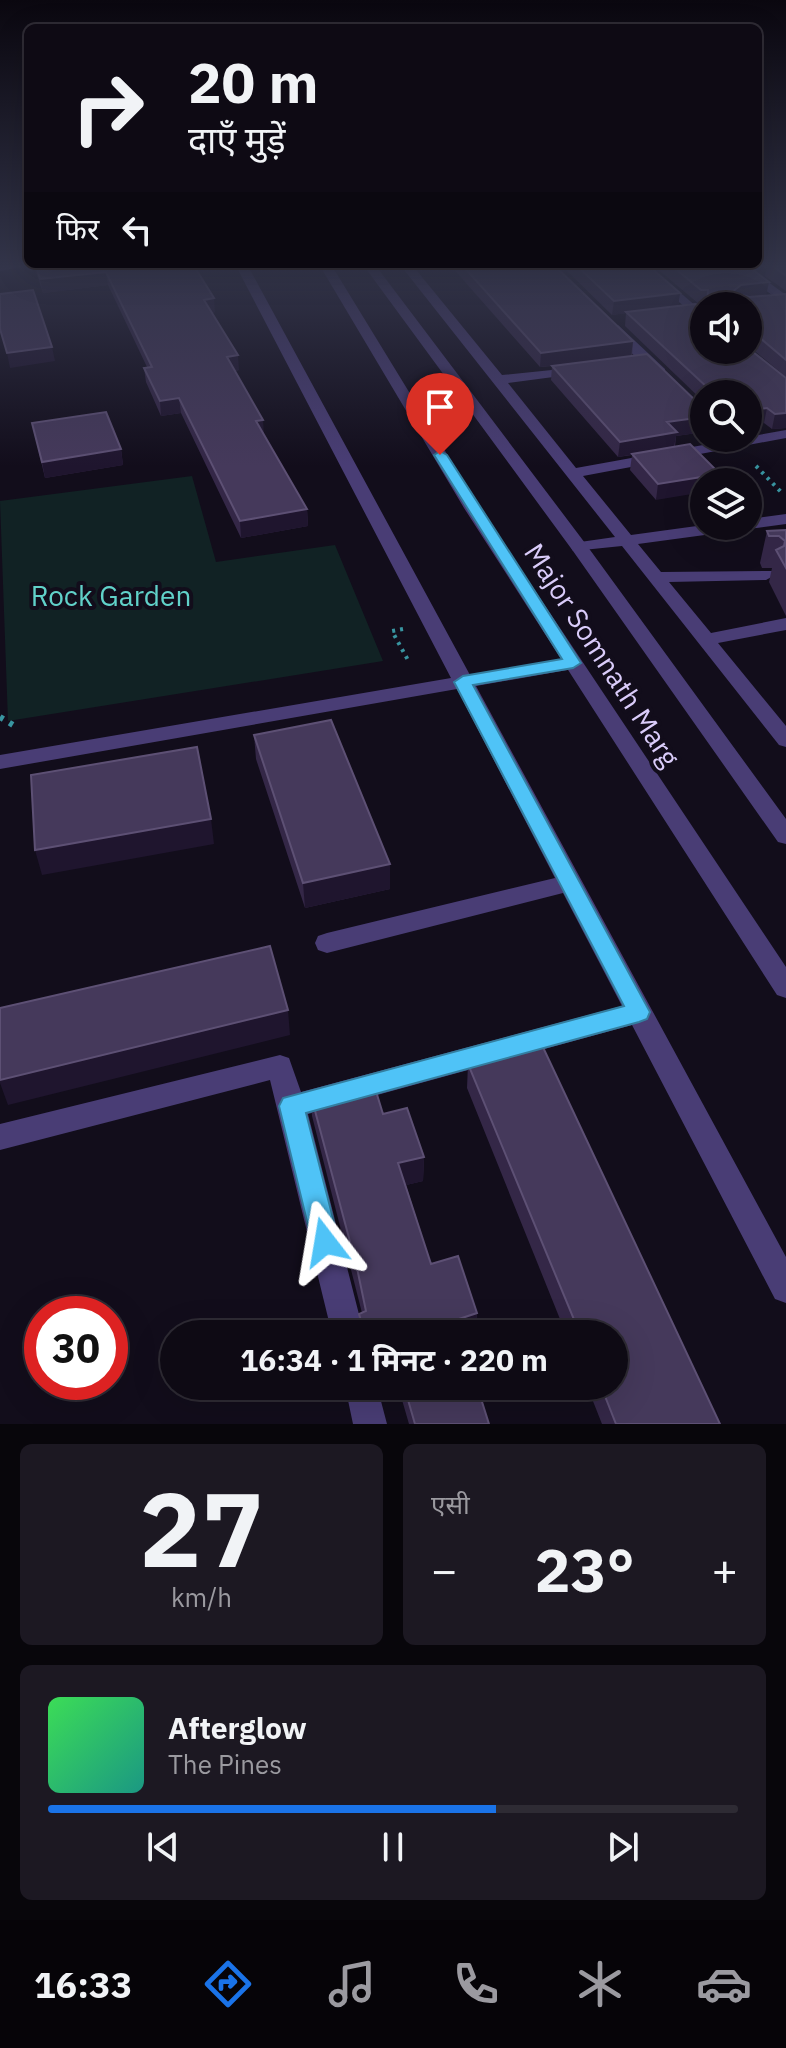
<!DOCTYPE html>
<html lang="hi">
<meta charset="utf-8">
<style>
body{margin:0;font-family:"IBM Plex Sans","Noto Sans Devanagari",sans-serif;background:#1c1822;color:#f1f3f6;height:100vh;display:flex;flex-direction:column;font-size:30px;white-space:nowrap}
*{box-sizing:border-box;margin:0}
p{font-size:26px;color:#9b9aa0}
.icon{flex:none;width:44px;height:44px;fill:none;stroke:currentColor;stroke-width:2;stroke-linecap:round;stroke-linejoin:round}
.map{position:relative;height:1424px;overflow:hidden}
.side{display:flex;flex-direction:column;gap:20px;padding:20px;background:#08060b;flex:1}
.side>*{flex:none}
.hud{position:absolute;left:24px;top:24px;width:738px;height:244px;border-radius:12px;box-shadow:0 8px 32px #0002,0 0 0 2px #2e2b34;background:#0e0a14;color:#f1f3f6;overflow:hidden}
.buttons{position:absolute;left:690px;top:292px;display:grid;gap:16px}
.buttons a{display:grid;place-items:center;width:72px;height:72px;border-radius:50%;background:#0e0a14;box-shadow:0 8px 32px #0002,0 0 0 2px #2e2b34;font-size:40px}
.speed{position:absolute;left:24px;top:1296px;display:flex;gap:16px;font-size:40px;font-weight:700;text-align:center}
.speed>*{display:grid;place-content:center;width:104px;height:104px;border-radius:50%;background:#0e0a14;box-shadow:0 8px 32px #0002,0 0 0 2px #2e2b34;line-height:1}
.speed .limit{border:12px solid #d22;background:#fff;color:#111}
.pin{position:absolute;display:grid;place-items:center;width:68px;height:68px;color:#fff;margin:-82px -34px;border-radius:50% 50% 50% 0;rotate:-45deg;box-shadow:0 0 8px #0007}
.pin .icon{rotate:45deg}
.me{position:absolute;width:88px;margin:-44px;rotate:346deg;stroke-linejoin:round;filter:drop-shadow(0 0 6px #0008)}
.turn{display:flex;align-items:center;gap:28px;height:168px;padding:0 32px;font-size:36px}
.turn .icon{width:104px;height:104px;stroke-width:2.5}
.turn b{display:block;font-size:56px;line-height:68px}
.then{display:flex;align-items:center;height:76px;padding:0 32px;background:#0003;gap:16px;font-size:30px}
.big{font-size:60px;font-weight:700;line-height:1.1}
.side .widget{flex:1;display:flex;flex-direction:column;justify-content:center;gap:12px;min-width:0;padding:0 28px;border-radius:12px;background:#1c1822}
.side .dial{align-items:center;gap:0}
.dial b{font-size:104px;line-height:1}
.song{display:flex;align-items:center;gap:24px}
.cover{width:96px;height:96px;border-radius:12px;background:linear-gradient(135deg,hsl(130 70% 55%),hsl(170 70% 35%))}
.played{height:8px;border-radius:4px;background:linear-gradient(90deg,#1a73e8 65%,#2e2b34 65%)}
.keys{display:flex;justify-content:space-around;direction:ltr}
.heat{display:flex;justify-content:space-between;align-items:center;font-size:44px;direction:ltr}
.side .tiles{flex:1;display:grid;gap:20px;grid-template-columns:1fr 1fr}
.widget:last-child{grid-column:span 2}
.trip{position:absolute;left:160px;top:1320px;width:468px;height:80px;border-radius:40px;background:#0e0a14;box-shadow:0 8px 32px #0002,0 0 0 2px #2e2b34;font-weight:700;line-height:80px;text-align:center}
.dock{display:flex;height:128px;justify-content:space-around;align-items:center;background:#060408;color:#9b9aa0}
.dock .icon{width:56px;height:56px}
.dock .selected{color:#1a73e8}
.dock b{font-size:36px;color:#f1f3f6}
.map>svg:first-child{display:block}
.green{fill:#112224}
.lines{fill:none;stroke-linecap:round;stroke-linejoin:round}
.path-far1{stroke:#3995a1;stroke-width:4;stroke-dasharray:3 5;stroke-linecap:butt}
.path{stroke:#3995a1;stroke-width:6;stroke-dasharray:4 7;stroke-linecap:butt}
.service{fill:#493d75;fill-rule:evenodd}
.minor{fill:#493d75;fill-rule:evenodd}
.tertiary{fill:#493d75;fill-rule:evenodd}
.wall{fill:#342747}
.shaded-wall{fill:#1f152e}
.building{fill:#45395b;stroke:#5d5074;stroke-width:2}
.route{fill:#4fc3f7;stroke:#337fa1;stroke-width:2}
.labels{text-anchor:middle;stroke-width:8;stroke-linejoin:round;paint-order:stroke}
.park-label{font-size:28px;fill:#61d1c9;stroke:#120d1b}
.street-label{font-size:28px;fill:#daccfa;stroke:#120d1b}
</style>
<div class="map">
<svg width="786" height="1424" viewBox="0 0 786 1424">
<rect width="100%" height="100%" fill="#120d1b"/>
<path class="green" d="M192 476 216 562 335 545 383 661 8 721 0 501Z"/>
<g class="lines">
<path class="path-far1" d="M756 466 782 493
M403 629 392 631 409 662"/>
<path class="path" d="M0 717 18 728"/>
<path class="service" d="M401 266H413L502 375 581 367V373L576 374 508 383 576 468 786 430V438L583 476 631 535 704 525 748 526V519L786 514V524L638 544 661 572 772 571 775 575 766 580 669 582 711 633 786 618V630L718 643 786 726V747L779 745 622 546 573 551 571 547 573 543 615 537Z
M636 266H649L704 313V323Z
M732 266H746L786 295V305Z
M608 325H618L665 369V375H655L608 331Z"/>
<path class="minor" d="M0 266H25L0 271Z
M236 266H248L470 675 573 657 583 663 573 669 476 686 786 1257V1303L775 1299 632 1025 308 1114 364 1334H332L270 1080 0 1150V1124L280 1055 289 1058 301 1092 622 1006 563 893 327 953 318 950 315 943 318 936 327 933 555 878 457 689 0 769V755L451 678Z
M345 1386H377L387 1424H353Z"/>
<path class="tertiary" d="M320 266H332L480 508 786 967V998L777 995 464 508Z
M364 266H376L585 543 786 819V844L778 842 573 551Z"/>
</g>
<path class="wall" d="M34 266H194L215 312 212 313 239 370 235 371 264 435 307 509 308 526 241 538 181 413 161 416 146 382 144 368 147 367 108 285 43 293Z
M451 266H555L633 341 632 356 699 404H704V432L676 436 675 447 656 500 630 470 632 455 618 457 551 380 552 366 540 367Z
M562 266H649L680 293 678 306 704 350 786 378V428L772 429 764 423 748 426V394H704V402L625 326 626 313 612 315Z
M654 266H748L766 296 786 294V377L750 347H748V306H706V304H699Z
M767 266H786V291L765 276Z
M32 423 121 449 123 465 45 478Z
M786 530V616L769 582 772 568H762L760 563 767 531Z
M254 735 390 889 305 908 256 759Z
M468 1064 720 1424H602L587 1386H614V1334H566L467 1088Z
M310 1092 424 1157 423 1181 406 1185 431 1264 477 1313 475 1334H360L359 1314 362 1313 312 1116Z
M398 1386H477L489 1424H409Z"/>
<path class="shaded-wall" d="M106 272 108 285 43 293 40 279Z
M769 282 766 296 739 299 732 292 741 285Z
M680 293 678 307 612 315 614 301Z
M214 298 215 312 205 314 204 300Z
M633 341 631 356 540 367 541 353Z
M52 347 55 361 10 368 7 353Z
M238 355 239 370 228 372 227 357Z
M179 398 181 413 161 416 160 401Z
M767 408 764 423 748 426V411Z
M786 413V428L772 429 775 414Z
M704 417V432L676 436 674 447 618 457 620 442 667 422Z
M263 420 264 435 256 421Z
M121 449 123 465 45 478 42 462Z
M720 474 719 482H704V492L656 500 658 484Z
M307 509 308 526 241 538 240 521Z
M211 819 214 844 42 875 35 850Z
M390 864V889L305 908 303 883Z
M288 1010 290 1035 8 1105 0 1083V1080Z
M424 1157 423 1181 398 1187V1163Z
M477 1313 475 1334H455L456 1320Z"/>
<path class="building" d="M36 266H194L214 298 204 300 238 355 227 357 263 420 256 421 307 509 240 521 179 398 160 401 144 368 152 367 106 272 40 279Z
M463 266H555L633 341 541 353Z
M577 266H649L680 293 614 301Z
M672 266H748L769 282 741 285 732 292 749 297 786 294V360L753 332H748V306H707L708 290H701Z
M773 266H786V276Z
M33 290 52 347 7 353 0 329V294Z
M695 304 704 306V350H748V348L786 378V413L775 414 767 408 748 411V394H731L726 389 723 391 724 394H709V389L626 312Z
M647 354 699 404H704V417L667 422 677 432 620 442 552 366Z
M106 412 121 449 42 462 32 423Z
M690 444 720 474 658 484 632 454Z
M786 530V568L776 550 784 546 785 541 779 536H769L767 531Z
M331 720 390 864 303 883 254 735Z
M197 747 211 819 35 850 31 775Z
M270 946 288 1010 0 1080V1008Z
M541 1043 720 1424H616L601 1386H614V1334H580L468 1064Z
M371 1075 383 1114 407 1108 424 1157 398 1163 431 1264 458 1256 477 1313 456 1320 460 1334H365L359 1314 366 1311 357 1268 310 1092Z
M404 1386H477L489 1424H415Z"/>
<linearGradient id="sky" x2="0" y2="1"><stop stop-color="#0a070f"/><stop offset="0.57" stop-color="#33354a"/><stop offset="1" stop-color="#33354a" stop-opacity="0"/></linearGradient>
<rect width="786" height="466" fill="url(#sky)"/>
<path class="route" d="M440 451 447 455 581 663 573 668 473 685 650 1012 647 1019 639 1022 306 1113 339 1242 335 1252 325 1255 316 1252 312 1242 279 1106 283 1098 624 1006 454 682 463 676 562 659 434 455Z"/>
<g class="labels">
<g class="park-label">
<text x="111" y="606">Rock Garden</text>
</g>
<g class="street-label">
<text transform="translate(602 655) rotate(57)" y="10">Major Somnath Marg</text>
</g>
</g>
</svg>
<div class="buttons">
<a><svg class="icon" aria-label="sound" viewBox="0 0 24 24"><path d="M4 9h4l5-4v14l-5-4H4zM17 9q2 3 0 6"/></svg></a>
<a><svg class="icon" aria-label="search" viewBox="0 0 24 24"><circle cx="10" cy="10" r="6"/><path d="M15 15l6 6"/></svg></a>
<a><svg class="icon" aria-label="layers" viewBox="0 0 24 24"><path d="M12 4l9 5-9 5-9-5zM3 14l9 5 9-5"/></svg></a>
</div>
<div class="speed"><div class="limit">30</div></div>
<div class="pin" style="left:440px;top:455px;background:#d93025"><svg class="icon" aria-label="arrive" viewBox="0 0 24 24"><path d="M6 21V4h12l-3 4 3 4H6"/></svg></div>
<svg class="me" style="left:325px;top:1242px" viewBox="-20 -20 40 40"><path d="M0-17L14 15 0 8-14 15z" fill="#4fc3f7" stroke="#fff" stroke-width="4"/></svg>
<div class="trip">16:34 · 1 मिनट · 220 m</div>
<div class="hud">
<div class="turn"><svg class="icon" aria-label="right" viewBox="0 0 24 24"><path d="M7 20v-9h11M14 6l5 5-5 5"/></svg><div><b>20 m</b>दाएँ मुड़ें</div></div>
<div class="then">फिर<svg class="icon" aria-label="left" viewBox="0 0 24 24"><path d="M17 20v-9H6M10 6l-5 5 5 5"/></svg></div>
</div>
</div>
<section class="side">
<div class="tiles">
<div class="widget dial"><b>27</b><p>km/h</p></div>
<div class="widget"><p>एसी</p>
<div class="heat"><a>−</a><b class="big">23°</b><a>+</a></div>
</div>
<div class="widget">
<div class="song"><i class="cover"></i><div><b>Afterglow</b><p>The Pines</p></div></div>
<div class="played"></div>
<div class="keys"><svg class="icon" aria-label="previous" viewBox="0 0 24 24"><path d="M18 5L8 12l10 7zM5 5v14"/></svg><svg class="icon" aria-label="pause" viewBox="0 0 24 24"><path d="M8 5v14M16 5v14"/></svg><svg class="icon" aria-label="next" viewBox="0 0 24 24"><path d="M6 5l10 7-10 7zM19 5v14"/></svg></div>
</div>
</div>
</section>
<nav class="dock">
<b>16:33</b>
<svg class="icon selected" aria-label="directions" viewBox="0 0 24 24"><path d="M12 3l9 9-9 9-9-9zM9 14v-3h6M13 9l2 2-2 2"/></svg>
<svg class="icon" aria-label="music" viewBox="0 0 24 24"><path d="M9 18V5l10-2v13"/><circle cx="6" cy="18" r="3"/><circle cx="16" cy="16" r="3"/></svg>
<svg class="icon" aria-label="phone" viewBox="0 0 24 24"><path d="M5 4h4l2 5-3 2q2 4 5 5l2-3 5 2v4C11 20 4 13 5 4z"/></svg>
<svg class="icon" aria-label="climate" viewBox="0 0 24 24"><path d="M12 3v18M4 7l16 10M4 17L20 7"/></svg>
<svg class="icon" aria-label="car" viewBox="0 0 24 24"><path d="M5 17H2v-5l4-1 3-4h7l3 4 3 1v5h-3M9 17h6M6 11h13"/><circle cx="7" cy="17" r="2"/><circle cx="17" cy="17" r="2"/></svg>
</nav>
